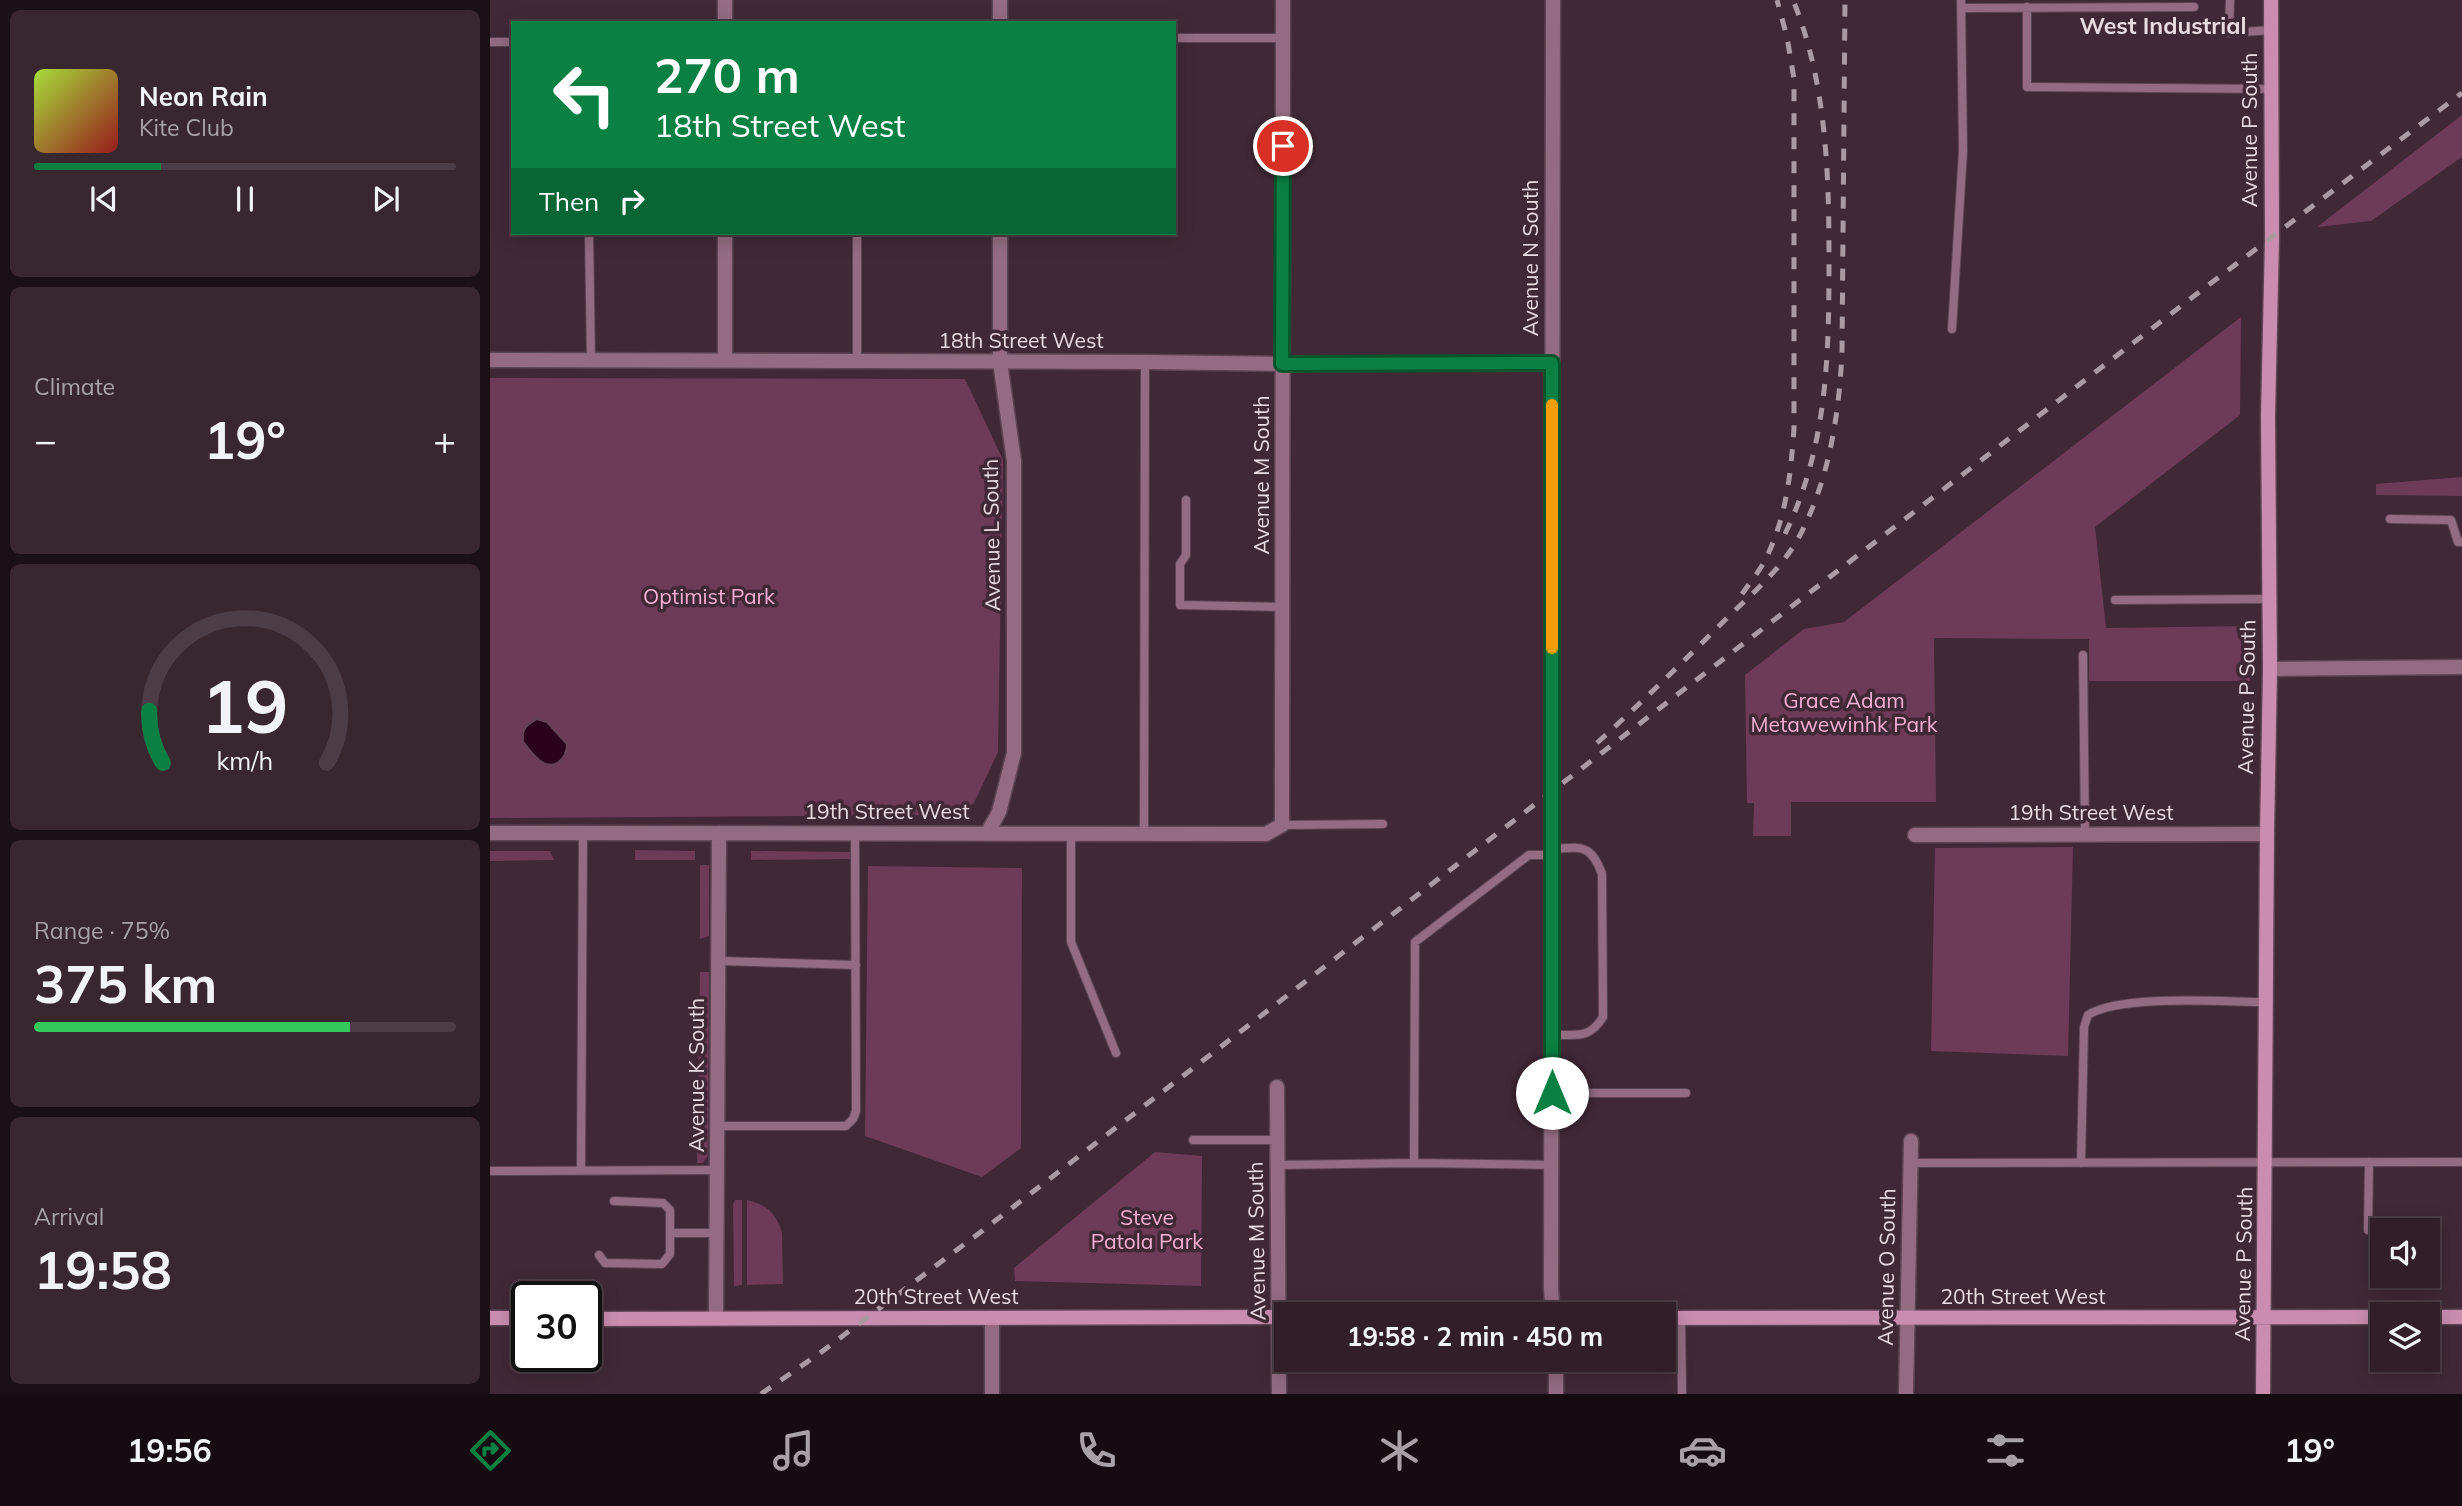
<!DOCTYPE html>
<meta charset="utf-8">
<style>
body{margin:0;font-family:Mulish,sans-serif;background:#392730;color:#f1f3f6;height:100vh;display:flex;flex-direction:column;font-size:26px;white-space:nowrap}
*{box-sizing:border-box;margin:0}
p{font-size:23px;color:#a8a2a8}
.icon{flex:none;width:38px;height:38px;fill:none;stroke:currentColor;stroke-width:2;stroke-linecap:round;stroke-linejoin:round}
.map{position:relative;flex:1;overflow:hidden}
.side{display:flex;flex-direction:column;gap:10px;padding:10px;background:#1b1016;width:490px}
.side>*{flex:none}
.banner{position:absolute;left:21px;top:21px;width:665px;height:214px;border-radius:0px;box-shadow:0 4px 18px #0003,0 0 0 2px #4c3c45;background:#0b8043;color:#fff;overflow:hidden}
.buttons{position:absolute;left:1880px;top:1218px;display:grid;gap:14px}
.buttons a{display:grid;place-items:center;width:70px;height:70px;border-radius:0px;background:#311e28;box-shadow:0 4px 18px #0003,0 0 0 2px #4c3c45;font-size:35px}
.speed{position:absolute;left:21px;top:1281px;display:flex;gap:14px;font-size:35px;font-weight:700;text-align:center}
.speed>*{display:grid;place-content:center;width:91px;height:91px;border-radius:50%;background:#311e28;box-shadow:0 4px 18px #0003,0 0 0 2px #4c3c45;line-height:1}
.speed .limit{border:4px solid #111;border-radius:10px;background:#fff;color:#111}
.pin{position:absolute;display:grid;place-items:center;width:60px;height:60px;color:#fff;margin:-30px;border:4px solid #fff;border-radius:50%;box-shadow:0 2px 7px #0007}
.me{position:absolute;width:77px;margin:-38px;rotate:0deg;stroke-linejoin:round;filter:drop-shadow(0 0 5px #0008)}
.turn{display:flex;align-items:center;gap:24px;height:147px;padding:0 28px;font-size:32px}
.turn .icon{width:91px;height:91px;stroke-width:2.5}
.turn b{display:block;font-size:49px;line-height:60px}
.then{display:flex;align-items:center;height:66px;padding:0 28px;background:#0003;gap:14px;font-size:26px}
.big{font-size:52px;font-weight:700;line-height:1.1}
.side .card{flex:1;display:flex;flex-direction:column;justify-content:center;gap:10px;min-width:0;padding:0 24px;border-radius:10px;background:#392730}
.side .dial{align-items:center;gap:0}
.dial svg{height:182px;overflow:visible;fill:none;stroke:#4c3c45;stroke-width:7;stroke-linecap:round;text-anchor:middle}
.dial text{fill:#f1f3f6;stroke:none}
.song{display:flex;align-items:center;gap:21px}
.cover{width:84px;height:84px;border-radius:10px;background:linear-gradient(135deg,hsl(80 70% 55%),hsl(0 70% 35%))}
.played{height:7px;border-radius:4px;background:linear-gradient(90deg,#0b8043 30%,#4c3c45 30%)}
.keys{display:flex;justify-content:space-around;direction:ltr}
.heat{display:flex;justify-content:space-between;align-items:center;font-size:38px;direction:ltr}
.charge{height:10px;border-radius:5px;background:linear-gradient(90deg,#34c759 75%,#4c3c45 0)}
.trip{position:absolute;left:784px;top:1302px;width:402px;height:70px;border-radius:0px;background:#311e28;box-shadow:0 4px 18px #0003,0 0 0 2px #4c3c45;font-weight:700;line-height:70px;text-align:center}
.tab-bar{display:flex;height:112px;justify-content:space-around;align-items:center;background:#140c10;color:#a8a2a8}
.tab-bar .icon{width:49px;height:49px}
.tab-bar .on{color:#0b8043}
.tab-bar b{font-size:32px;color:#f1f3f6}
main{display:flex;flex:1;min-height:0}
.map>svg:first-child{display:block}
.green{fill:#6d3a58}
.water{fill:#2a021c;stroke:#644357;stroke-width:2}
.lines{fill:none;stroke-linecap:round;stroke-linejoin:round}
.service-casing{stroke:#5c4452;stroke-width:10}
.minor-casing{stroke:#5c4452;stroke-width:17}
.secondary-casing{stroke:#5c4452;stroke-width:17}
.service{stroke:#936c81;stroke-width:8}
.minor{stroke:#936c81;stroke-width:14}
.secondary{stroke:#ca8daf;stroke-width:14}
.rail{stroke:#ac99a3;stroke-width:5;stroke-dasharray:12 12;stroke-linecap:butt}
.route-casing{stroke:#07532c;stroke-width:18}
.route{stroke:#0b8043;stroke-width:12}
.slow{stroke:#f59e0b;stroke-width:12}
.labels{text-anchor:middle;stroke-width:7;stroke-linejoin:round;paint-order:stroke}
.street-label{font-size:21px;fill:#eadae2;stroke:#412836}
.park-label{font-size:21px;fill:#f4afd5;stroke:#412836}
.neighbourhood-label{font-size:23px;font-weight:bold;fill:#eadae2;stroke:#412836}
</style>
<main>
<section class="side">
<div class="card">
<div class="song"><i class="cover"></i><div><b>Neon Rain</b><p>Kite Club</p></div></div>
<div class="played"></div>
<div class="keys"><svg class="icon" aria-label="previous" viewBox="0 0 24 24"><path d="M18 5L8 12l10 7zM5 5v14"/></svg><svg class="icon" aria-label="pause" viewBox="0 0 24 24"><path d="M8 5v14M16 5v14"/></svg><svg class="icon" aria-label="next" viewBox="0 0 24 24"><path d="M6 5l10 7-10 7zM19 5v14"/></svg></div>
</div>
<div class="card"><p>Climate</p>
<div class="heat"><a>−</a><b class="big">19°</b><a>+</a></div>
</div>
<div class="card dial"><svg viewBox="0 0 100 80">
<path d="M14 69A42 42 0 1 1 86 69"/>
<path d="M14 69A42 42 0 0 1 8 46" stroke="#0b8043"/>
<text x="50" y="56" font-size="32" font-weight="700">19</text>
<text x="50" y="72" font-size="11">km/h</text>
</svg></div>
<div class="card"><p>Range · 75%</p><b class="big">375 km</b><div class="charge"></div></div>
<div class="card"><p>Arrival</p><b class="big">19:58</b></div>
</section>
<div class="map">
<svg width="1972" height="1394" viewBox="0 0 1972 1394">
<rect width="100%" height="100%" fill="#412836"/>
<path class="green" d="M1972 115V157L1881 221 1827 227Z
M1751 317 1750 415 1605 527 1616 628 1760 626V681H1599V639L1444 638 1446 802H1301V836H1263L1264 803H1257L1255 675 1314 629 1354 622Z
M0 378 475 379 513 460 508 752 484 803 469 815 0 818Z
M1972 477V496L1886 495V484Z
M1583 847 1578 1056 1441 1051 1445 848Z
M145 850 205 851V860H145Z
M0 851H60L64 860 0 861Z
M261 851 361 852 362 859 261 860Z
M210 865H219V936L210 939Z
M378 866 532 868 531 1148 492 1177 375 1136Z
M210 972H219L218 1155 213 1163H207Z
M665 1152 712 1156 711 1286 525 1281 524 1268Z
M245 1200H252V1285L244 1286 243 1204Z
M257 1200C276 1204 287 1214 292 1233L293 1284 257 1285Z"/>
<path class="water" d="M47 719 57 722 77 744C77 759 64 772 49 760 43 755 38 748 33 742 32 729 35 725 47 719Z"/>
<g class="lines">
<g class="service-casing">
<path id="service" d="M1740 0 1739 33 1781 30
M1537 7V87L1781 89
M1471 8 1704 7
M684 38H793
M0 42H23
M99 233 101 361
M1462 329 1473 151 1471 0
M367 361V233
M696 500V555L690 564V605L793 607
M1900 519 1961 520 1968 542H1972
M1625 600 1779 599
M1593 655 1595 834
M792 825 893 824
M581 833V942L626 1053
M654 834 655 362
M229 961 366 965
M1062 1035C1086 1034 1099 1040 1113 1017L1112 874C1101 844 1092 847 1063 849
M1062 1093H1196
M228 1126H356L363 1119 366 1111 365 833
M703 1140H787
M924 1163 925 942 1039 855H1063
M1419 1163 1972 1162
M1591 1163 1594 1027 1598 1015C1632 994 1733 1002 1776 1002
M787 1165 924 1163 1062 1165
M91 1170 93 833
M0 1171 227 1170
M124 1201 173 1203 180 1210V1233
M1878 1230 1879 1162
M109 1255 115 1263 172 1264 180 1254V1233H227
M1191 1318 1192 1394"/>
</g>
<g class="minor-casing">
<path id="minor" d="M1063 0 1061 1289 1063 1314
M235 23V0
M510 23V0
M235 233V360
M0 360 655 362 792 364 1062 363
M1780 669 1972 667
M498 832 509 812 524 753V461L510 362V233
M0 833 776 834 792 825 793 0
M1425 835 1777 834
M787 1087 789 1394
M226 1318 229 833
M502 1318V1394
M1066 1360V1394
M1416 1394 1421 1141"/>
</g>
<g class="secondary-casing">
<path id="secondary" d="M1937 1317H1972
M0 1318H37
M1174 1318 1892 1317
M96 1319 796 1317
M1773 1394 1777 834 1780 669 1778 416 1782 239 1781 0"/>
</g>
<use href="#service" class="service"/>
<use href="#minor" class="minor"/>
<use href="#secondary" class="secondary"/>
<path class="rail" d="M1295 534C1338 445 1339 354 1339 257 1339 171 1336 81 1303 0
M1252 594C1261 581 1273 567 1279 552 1297 512 1301 471 1304 428V79L1297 37 1287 0
M1107 743C1152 702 1195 660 1238 617 1263 593 1292 568 1309 537 1339 480 1349 416 1352 352L1355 0
M271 1394 330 1353 492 1231 1704 296 1972 93"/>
</g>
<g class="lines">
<g class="route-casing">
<path id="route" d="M793 146 792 364 1062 363V1093"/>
</g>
<use href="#route" class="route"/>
<path class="slow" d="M1062 405V648"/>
</g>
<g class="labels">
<g class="street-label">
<text transform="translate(1760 130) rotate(-90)" y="7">Avenue P South</text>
<text transform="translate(1041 258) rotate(-90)" y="7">Avenue N South</text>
<text x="531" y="348">18th Street West</text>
<text transform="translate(772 475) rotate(-90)" y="7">Avenue M South</text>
<text transform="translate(502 535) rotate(-91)" y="7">Avenue L South</text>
<text transform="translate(1757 697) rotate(-89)" y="7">Avenue P South</text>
<text x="397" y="819">19th Street West</text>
<text x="1601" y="820">19th Street West</text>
<text transform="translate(207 1075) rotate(-90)" y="7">Avenue K South</text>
<text transform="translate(767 1241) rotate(-91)" y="7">Avenue M South</text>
<text transform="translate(1754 1264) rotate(-89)" y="7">Avenue P South</text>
<text transform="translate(1397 1267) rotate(-89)" y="7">Avenue O South</text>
<text x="446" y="1304">20th Street West</text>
<text x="1533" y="1304">20th Street West</text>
</g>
<g class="park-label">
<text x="219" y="604">Optimist Park</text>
<text x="1354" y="708">Grace Adam<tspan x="1354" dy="24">Metawewinhk Park</tspan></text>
<text x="657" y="1225">Steve<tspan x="657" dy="24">Patola Park</tspan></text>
</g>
<g class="neighbourhood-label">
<text x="1673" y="34">West Industrial</text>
</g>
</g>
</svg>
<div class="buttons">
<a><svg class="icon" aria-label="sound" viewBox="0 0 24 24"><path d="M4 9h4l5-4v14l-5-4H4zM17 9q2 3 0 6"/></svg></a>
<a><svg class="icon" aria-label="layers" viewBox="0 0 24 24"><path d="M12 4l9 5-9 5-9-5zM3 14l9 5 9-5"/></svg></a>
</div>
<div class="speed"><div class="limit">30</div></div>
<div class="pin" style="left:793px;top:146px;background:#d93025"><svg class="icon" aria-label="arrive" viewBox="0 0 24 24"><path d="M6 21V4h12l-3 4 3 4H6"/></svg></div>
<svg class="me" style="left:1062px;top:1093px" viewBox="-20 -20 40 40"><circle r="19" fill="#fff"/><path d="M0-13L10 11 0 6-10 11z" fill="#0b8043"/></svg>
<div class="trip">19:58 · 2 min · 450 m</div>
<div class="banner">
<div class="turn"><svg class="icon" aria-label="left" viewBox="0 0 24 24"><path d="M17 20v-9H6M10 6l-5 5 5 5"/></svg><div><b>270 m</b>18th Street West</div></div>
<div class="then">Then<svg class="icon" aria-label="right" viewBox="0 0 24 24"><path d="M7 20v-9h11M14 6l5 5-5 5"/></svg></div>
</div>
</div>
</main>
<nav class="tab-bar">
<b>19:56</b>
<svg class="icon on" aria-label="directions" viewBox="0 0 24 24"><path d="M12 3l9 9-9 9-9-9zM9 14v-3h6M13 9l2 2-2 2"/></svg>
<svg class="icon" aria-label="music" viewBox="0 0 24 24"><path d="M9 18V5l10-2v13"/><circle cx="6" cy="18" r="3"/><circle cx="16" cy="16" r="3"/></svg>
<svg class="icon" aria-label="phone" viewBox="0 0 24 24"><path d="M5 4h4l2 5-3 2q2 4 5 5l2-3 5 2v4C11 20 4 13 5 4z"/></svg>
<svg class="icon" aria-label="climate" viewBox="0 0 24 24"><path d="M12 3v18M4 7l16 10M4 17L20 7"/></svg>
<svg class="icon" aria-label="car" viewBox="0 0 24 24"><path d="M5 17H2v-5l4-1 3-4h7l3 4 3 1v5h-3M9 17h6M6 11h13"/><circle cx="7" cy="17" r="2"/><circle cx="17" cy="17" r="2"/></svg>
<svg class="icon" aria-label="filters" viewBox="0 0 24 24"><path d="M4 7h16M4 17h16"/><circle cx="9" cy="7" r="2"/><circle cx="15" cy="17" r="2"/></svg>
<b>19°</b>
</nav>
